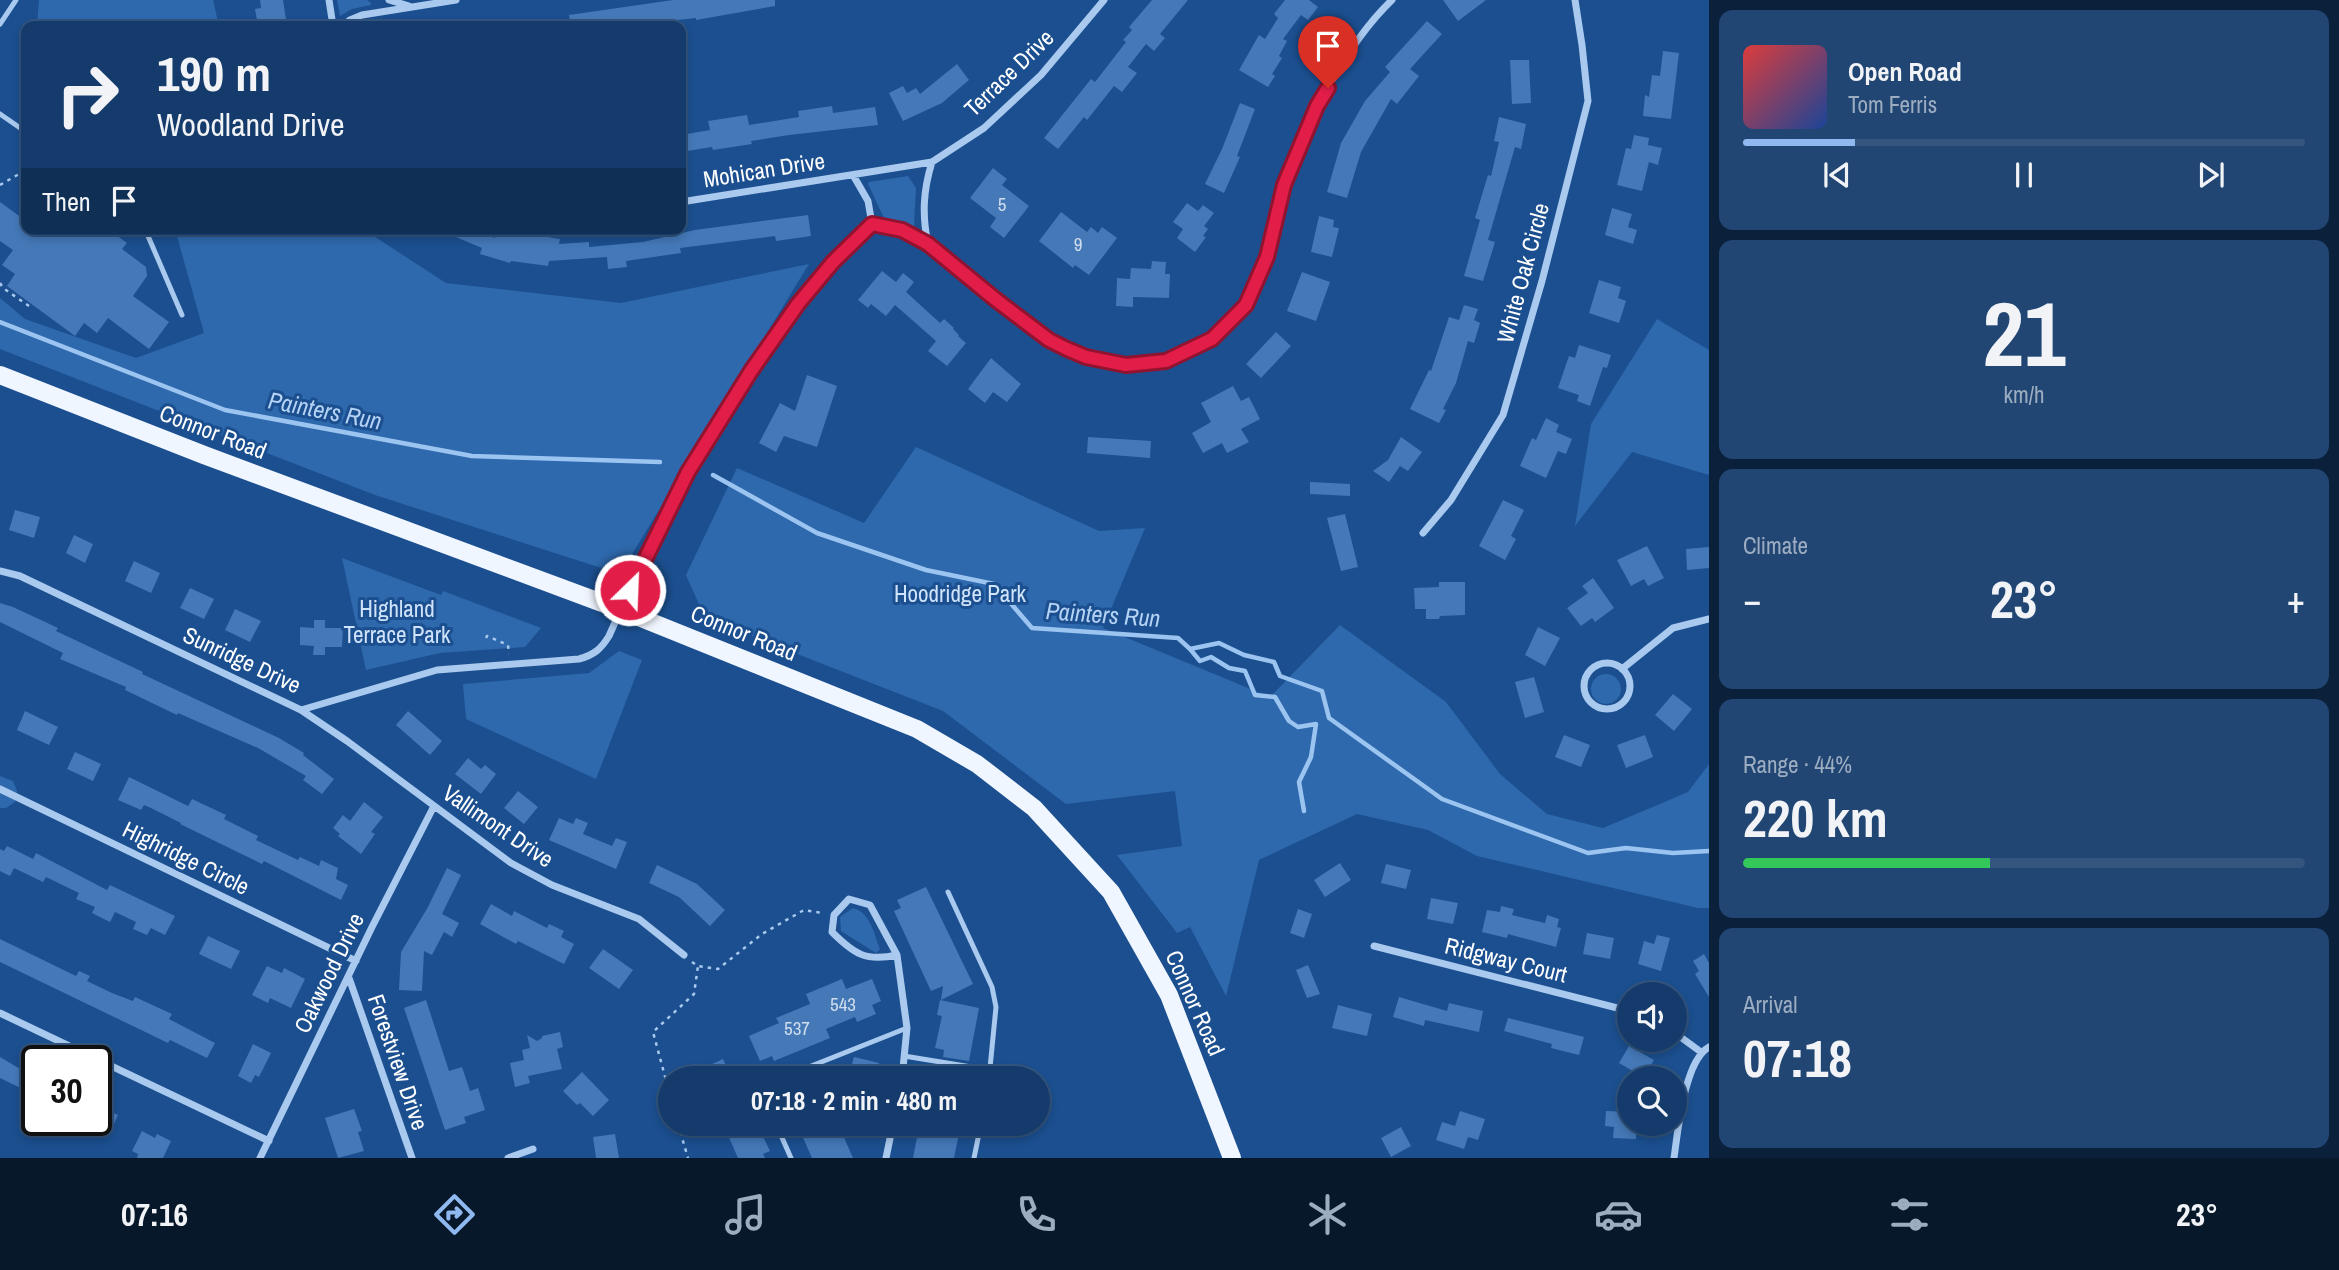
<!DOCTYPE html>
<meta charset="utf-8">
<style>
body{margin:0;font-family:"Archivo Narrow",sans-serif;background:#214673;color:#f1f3f6;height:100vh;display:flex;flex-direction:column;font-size:26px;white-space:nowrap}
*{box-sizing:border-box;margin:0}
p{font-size:23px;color:#9dadc1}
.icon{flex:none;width:38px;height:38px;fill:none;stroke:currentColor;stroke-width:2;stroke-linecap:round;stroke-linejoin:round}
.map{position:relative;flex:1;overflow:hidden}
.details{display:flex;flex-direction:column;gap:10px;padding:10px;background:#0b203b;width:630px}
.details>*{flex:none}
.hud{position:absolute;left:21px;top:21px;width:665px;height:214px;border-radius:14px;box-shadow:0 4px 10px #0003,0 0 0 2px #33557e;background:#143b6b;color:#f1f3f6;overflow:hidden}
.fabs{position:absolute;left:1617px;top:982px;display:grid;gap:14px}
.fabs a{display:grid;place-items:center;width:70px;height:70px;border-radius:50%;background:#143b6b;box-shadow:0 4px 10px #0003,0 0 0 2px #33557e;font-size:35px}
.speed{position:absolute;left:21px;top:1045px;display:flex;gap:14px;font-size:35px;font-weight:700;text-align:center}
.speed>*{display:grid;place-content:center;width:91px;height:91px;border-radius:50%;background:#143b6b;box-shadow:0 4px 10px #0003,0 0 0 2px #33557e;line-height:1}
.speed .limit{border:4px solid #111;border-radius:10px;background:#fff;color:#111}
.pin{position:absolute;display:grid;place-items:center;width:60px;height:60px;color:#fff;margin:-72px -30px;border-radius:50% 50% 50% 0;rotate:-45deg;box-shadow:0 0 7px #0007}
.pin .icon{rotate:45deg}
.me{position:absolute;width:77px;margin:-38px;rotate:24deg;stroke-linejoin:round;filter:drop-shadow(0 0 5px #0008)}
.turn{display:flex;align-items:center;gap:24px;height:147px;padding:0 21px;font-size:32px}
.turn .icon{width:91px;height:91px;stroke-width:2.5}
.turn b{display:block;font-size:49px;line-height:60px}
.then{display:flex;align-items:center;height:66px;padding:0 21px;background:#0003;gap:14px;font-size:26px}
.big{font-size:52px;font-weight:700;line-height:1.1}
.details .widget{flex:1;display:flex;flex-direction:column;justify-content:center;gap:10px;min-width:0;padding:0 24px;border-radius:14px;background:#214673}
.details .dial{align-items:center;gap:0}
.dial b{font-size:91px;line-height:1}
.song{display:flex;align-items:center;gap:21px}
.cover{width:84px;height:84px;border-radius:10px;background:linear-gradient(135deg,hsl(0 70% 55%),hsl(220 70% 35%))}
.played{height:7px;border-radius:4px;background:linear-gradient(90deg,#90b9f0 20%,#33557e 20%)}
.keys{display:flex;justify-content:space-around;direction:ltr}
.heat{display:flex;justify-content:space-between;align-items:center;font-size:38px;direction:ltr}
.charge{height:10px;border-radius:5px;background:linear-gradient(90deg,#34c759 44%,#33557e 0)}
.trip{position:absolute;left:658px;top:1066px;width:392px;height:70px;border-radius:35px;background:#143b6b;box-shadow:0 4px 10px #0003,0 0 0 2px #33557e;font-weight:700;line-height:70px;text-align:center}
.tab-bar{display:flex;height:112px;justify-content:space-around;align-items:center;background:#08182b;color:#9dadc1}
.tab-bar .icon{width:49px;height:49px}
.tab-bar .selected{color:#90b9f0}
.tab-bar b{font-size:32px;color:#f1f3f6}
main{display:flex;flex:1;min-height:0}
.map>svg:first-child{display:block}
.green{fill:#2e69ad}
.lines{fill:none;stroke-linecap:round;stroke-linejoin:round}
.stream{stroke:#9cc4f0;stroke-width:4.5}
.building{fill:#4478b7}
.path{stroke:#a9c9ee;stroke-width:2.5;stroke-dasharray:3.5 5;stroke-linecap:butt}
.lane{stroke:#a9c9ee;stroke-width:5}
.street{stroke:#a9c9ee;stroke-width:7}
.primary{stroke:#f0f6ff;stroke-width:18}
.route-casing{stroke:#92132f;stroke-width:18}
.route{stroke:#e11d48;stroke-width:12}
.labels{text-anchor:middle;stroke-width:6;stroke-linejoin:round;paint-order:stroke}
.number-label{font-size:19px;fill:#d0dded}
.street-label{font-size:23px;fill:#fff;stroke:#1b4f8f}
.park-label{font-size:23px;fill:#cfe3fa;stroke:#1b4f8f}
.water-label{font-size:24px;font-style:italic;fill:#b5d3f5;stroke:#1b4f8f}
</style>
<main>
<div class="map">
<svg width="1709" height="1158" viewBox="0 0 1709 1158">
<rect width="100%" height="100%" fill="#1b4f8f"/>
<path class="green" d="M39 0H213L219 26H37Z
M337 0H367L371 3V5L352 9 340 16Z
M908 176 916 188 914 226 887 220 883 216 868 184 869 182Z
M175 229H363L446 283 621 303 809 264 620 574 375 495 0 349V298L25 319 136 358 204 333Z
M1657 319 1709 350V475L1632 452 1575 526 1591 424Z
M916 447 1099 531 1145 528 1103 628 1270 697 1340 625 1446 702 1500 774 1547 814 1603 828 1688 792 1709 764V908H1698L1477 856 1428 830 1357 814 1259 860 1226 996 1190 927 1177 933 1117 855 1182 846 1175 791 1066 804 943 711 705 618 686 575 737 468 864 523Z
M342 558 441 595 443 591 541 628 525 647 440 653 366 670Z
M619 651 642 660 596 779 466 719 463 684 589 673Z
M1591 689a15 15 0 1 1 30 0a15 15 0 1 1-30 0Z
M0 776 13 781 17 791 15 802 6 808H0Z
M853 908C871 913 874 934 880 949L876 953 841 931 840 917Z"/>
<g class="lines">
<path class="stream" d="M0 322 225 410 472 456 660 462
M713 475 817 533 926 570 994 584 1032 628 1178 638 1190 649 1219 643 1244 655 1274 662 1280 676 1322 691 1329 718 1442 799 1588 853 1626 848 1673 853 1709 851
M1190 649 1200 661 1211 657 1229 668 1245 671 1255 695 1275 697 1289 721 1298 727 1316 724 1311 757 1299 782 1304 811"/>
</g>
<path class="building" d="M260 0H283L287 26H258L255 9 261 8Z
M673 0H775V6L696 20V18L650 23V21L619 26H571L569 15Z
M1152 0H1188L1160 34 1165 38 1154 51 1146 44 1128 67 1137 73 1122 92 1114 86 1087 120 1084 117 1058 149 1044 138 1091 79 1095 82 1126 42 1123 40 1132 30 1129 27Z
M1285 0H1309L1318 7 1308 20 1301 15 1283 39 1287 41 1279 56 1282 58 1272 74 1275 76 1268 87 1239 70 1259 35 1265 39 1278 18 1274 14Z
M1443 0H1486L1458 21Z
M1427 21 1442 34 1410 69 1419 76 1397 104 1391 99 1361 152 1347 198 1327 192 1341 143 1365 101 1390 72 1385 67Z
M1663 51 1679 53 1671 119 1643 116 1645 95 1649 97 1652 75 1660 76Z
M1510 60H1529L1531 103 1512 104Z
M957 64 969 80 942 103 903 121 889 93 903 86 907 93 916 88 920 94Z
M1240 103 1255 109 1237 156 1240 157 1224 193 1205 184 1222 149Z
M832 106 833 113 875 107 878 125 789 135 751 141 752 144 713 150 712 147 681 152V135L710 130 708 121 747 115 749 125 799 117 798 111Z
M1499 117 1526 124 1521 149 1515 147 1488 240 1495 242 1483 281 1464 276 1480 220 1475 218 1488 175 1491 176 1499 142 1494 141Z
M1634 135 1649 138 1648 145 1662 148 1658 165 1649 162 1642 191 1617 185 1626 148 1631 149Z
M993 168 1007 179 1002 185 1029 206 1004 238 990 227 996 218 970 198Z
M0 202 26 221V229H108L127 243 122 249 146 267 147 276 133 296 169 322 149 349 108 318 97 333 84 323 75 336 7 286 15 274 2 265 13 250 0 241Z
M1187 203 1198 211 1203 205 1214 213 1204 226 1208 229 1203 236 1206 237 1195 252 1177 238 1183 229 1173 222Z
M1612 208 1632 214 1628 227 1637 230 1633 244 1605 235Z
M1061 212 1087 232 1091 227 1098 233 1102 227 1117 238 1089 275 1075 265 1073 268 1039 241Z
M808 215 811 236 776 241 775 236 680 248 681 253 626 261 627 267 608 269 607 257 549 261 548 266 511 261 510 263 480 254 482 248 439 230 466 229 495 238 496 233 500 234 501 230 523 236V233L560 239 559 244 589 242V247L643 242 695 230Z
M1319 216 1334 220 1333 227 1339 228 1332 257 1311 252Z
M1152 261 1166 262 1165 274H1170L1169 298 1133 297V307L1116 306 1117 278 1130 279 1131 268 1151 269Z
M882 271 896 282 903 273 914 282 906 292 940 323 944 319 954 328 953 329 959 335 958 336 966 343 947 366 928 351 936 341 895 305 886 316 871 304 868 308 858 300Z
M1302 272 1330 282 1316 321 1287 311Z
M1599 280 1621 287 1618 298 1626 301 1619 323 1589 313Z
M1464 305 1478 309 1474 320 1480 323 1474 343 1468 341 1456 383 1443 409 1446 410 1439 423 1410 409 1429 370 1431 371 1449 317 1459 320Z
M1276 332 1291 346 1261 378 1246 364Z
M1579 345 1611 355 1607 368 1603 367 1590 406 1577 401 1579 395 1558 388 1569 356 1575 358Z
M991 358 1021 384 1007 402 993 392 985 403 968 389Z
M807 375 837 386 817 447 784 436 776 452 759 443 780 403 795 411Z
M1233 386 1241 401 1249 397 1260 419 1241 429 1249 442 1227 453 1222 443 1203 453 1192 433 1211 422 1201 403Z
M1546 418 1559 425 1556 432 1572 439 1566 454 1558 451 1546 478 1520 466 1532 438 1536 440Z
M1088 437 1151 441 1150 458 1087 453Z
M1401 437 1422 452 1408 471 1400 466 1389 482 1373 471 1388 460Z
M1310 482 1350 484V496L1310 494Z
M1503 500 1524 510 1511 536 1516 539 1505 560 1479 546Z
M15 510 40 517 34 538 9 530Z
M1345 514 1358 567 1341 571 1327 518Z
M74 535 93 544 85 563 66 553Z
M1647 546 1664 578 1648 586 1644 579 1631 586 1617 560Z
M1709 547V568L1687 570 1686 549Z
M134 561 160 573 151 593 125 581Z
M1593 578 1614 608 1595 622 1592 618 1581 626 1567 608 1588 593 1582 586Z
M1439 582H1465V615L1440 616 1439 619H1426V609H1415L1414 588 1439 587Z
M190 588 214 599 204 619 180 608Z
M0 603 13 607 58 628 56 631 143 672 142 674 279 738 304 753 303 755 334 779 322 794 303 780 306 776 258 748 178 713 177 715 125 690 126 687 60 659 63 653 0 622Z
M235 609 261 621 250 642 225 630Z
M314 620H325V628H343L342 647H325V655H313L314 646 300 645V627L314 628Z
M1538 627 1560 638 1545 666 1525 655Z
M1534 677 1544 712 1525 718 1515 682Z
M1673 694 1692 709 1674 731 1655 715Z
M25 711 58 727 49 745 17 730Z
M408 711 442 741 430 755 396 725Z
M1564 735 1590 745 1581 767 1555 757Z
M1645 735 1653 757 1626 768 1617 745Z
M75 752 101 764 93 781 67 769Z
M468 758 481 769 485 765 496 774 481 794 455 774Z
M129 777 188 806 192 799 226 815 224 819 258 836 256 840 298 860 300 857 319 866 321 860 338 868 336 879 348 885 341 900 264 861 262 864 180 824 181 823 151 808 144 805 141 810 118 800Z
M518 791 538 807 524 824 504 808Z
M364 802 383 817 371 832 375 834 361 854 338 836 340 834 333 828 343 815 350 821Z
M559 818 573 824 576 818 588 823 583 834 612 846 616 838 627 842 616 869 549 840Z
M7 846 33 859 36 853 107 890 110 885 175 916 165 935 151 928 147 935 133 929 136 922 115 912 110 922 92 913 95 907 76 899 79 893 46 877 43 882 14 868 10 876 0 871V849L4 851Z
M1340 863 1351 880 1325 897 1314 880Z
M1386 864 1411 870 1406 889 1381 883Z
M657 865 697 884 725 910 710 926 679 897 649 883Z
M447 868 461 875 442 914 459 923 452 937 444 932 432 955 424 951 422 991 399 990 401 952 428 907Z
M926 887 973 984 941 1000 943 986 931 991 894 911 901 908 897 900Z
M1431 898 1458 903 1453 924 1427 919Z
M491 904 512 916 514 911 547 928 549 924 564 931 561 937 574 944 564 964 518 941 516 944 480 924Z
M1501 906 1514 909 1512 915 1545 923 1547 915 1559 919 1557 927 1561 928 1556 947 1508 934 1507 938 1482 932 1487 910 1500 912Z
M1298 909 1312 914 1304 938 1290 933Z
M1587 933 1614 938 1610 959 1583 954Z
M1657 935 1670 938 1661 971 1638 964 1644 941 1654 944Z
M208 936 240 951 231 969 199 954Z
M0 939 76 976 79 971 90 976 87 981 112 993 133 1001 135 997 172 1014 169 1019 215 1043 207 1058 170 1040 168 1043 0 962Z
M603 949 633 970 619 989 589 968Z
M1704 954 1709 963V997L1695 974 1699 971 1693 961Z
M1308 965 1320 994 1307 998 1296 970Z
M267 966 282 973 284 968 305 979 291 1008 270 998 268 1003 252 995Z
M842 979 846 989 872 979 881 1001 872 1005 876 1014 857 1022 855 1017 826 1029 830 1038 774 1061 772 1056 760 1061 749 1036 779 1023 776 1018 810 1004 806 994Z
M1399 997 1447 1011 1449 1003 1483 1011 1479 1032 1425 1020 1424 1026 1393 1017Z
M426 1000 449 1071 462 1067 470 1091 478 1088 485 1110 464 1117 466 1123 445 1130 404 1008Z
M940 1000 979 1008 969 1061 943 1057 944 1050 935 1048 942 1016 937 1015Z
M1338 1005 1372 1014 1367 1036 1332 1028Z
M1508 1018 1584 1037 1579 1055 1551 1048 1552 1044 1504 1031Z
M560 1032 563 1047 557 1049 562 1069 528 1076 530 1083 515 1087 510 1063 524 1060 522 1050 530 1048 527 1035 537 1041 542 1038V1036Z
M253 1044 271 1053 259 1077 255 1075 251 1083 238 1076Z
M1629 1046 1654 1060 1643 1077 1619 1063Z
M0 1057 37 1079V1096L0 1078Z
M854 1057 879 1063 876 1078 849 1075Z
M723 1059 731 1078H682Z
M940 1067 967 1072 965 1078H938Z
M582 1072 609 1100 593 1116 580 1103 577 1105 563 1091Z
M96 1105 118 1115 110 1133 96 1127Z
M354 1109 362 1131 358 1132 364 1151 338 1158 325 1118Z
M1460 1111 1485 1119 1478 1140 1468 1137 1464 1149 1436 1140 1442 1122 1455 1126Z
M1606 1111 1629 1112V1124H1636V1139L1613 1138 1614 1127 1605 1126Z
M723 1124H757L770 1151 763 1154 765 1158H738Z
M797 1124H838L853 1158H812Z
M925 1124H961L954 1158H913L919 1127 924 1128Z
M1401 1127 1411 1146 1391 1157 1381 1138Z
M142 1131 155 1138 157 1134 171 1141 163 1158H137L138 1154 132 1151Z
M615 1134 619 1158H596L593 1137Z"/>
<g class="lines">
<path class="path" d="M0 185 26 170
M0 283 3 288 29 306
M486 638 487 636 508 645 509 654
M692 962 698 966 718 969 762 934 804 910 822 913
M670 1095 653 1032 694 994 698 966
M678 1124 688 1158"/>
<path class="lane" d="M0 24 16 0
M0 114 26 132
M145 229 182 315
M948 892 992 987 996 1007 989 1078
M904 1056 990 1070
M781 1078 907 1028
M776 1124 791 1158
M974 1158 981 1124"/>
<path class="street" d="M329 0 333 26
M389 0 409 6
M343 26 350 20 362 15 456 0
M853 175 868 201 872 224
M681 202 932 162 984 128 1041 75 1104 0
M872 224C882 226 893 227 903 230 924 239 941 255 959 270 997 301 1037 339 1084 357 1142 378 1208 354 1245 306 1250 300 1253 290 1256 283 1270 251 1274 219 1284 186 1301 128 1348 42 1392 0
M928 244C922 215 923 191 932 162
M1423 533 1451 500 1503 415 1542 281 1588 101 1582 45 1575 0
M0 571 20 576 301 710 437 670 579 659C594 655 601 649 609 636L648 548 688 472 751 371 798 304 833 263 872 224
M1584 686a23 23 0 1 1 46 0a23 23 0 1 1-46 0Z
M1622 669 1673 628 1709 619
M301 710 347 741 511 863 552 885 639 919 684 955
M0 789 356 961
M1374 946 1629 1011
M897 955C866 962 854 954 832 932L834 915 849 899 870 905 897 955 907 1028 902 1078
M349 978 412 1158
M0 1013 269 1141
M1675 1033 1701 1052
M260 1158 372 927 434 806
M508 1158 533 1149
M886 1158 893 1124
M1674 1158C1678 1131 1684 1061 1709 1047"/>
<path class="primary" d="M0 375 204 455 621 610 917 729 977 764 1034 808 1111 892 1169 995 1232 1158"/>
</g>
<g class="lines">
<g class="route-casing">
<path id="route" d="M630 590 688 472 751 371 798 304 833 262 872 224 902 230 928 244 995 299 1049 340 1067 349 1086 357 1126 365 1166 361 1212 339 1246 305 1267 257 1284 185 1317 106 1328 88"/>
</g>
<use href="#route" class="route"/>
</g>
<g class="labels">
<g class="number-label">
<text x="1002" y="211">5</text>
<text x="1078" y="251">9</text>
<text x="843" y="1011">543</text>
<text x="797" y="1035">537</text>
</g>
<g class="street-label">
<text transform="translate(1009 73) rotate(-44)" y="8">Terrace Drive</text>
<text transform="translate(764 170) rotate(-9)" y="8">Mohican Drive</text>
<text transform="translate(1523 273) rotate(-75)" y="8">White Oak Circle</text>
<text transform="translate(213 432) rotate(21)" y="8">Connor Road</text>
<text transform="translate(744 633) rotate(22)" y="8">Connor Road</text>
<text transform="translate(242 660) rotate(25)" y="8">Sunridge Drive</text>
<text transform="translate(498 826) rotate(34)" y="8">Vallimont Drive</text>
<text transform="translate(186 858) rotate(26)" y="8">Highridge Circle</text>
<text transform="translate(1506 960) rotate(14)" y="8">Ridgway Court</text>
<text transform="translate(329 973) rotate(-64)" y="8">Oakwood Drive</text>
<text transform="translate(1195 1003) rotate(66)" y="8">Connor Road</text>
<text transform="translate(398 1062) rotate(71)" y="8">Forestview Drive</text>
</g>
<g class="park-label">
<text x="960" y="602">Hoodridge Park</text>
<text x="397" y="617">Highland<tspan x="397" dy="26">Terrace Park</tspan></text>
</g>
<g class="water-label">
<text transform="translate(325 411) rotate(11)" y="8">Painters Run</text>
<text transform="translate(1103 615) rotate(4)" y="8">Painters Run</text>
</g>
</g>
</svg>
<div class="fabs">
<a><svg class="icon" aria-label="sound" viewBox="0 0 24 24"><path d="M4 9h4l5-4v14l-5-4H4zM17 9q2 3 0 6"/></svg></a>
<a><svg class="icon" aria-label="search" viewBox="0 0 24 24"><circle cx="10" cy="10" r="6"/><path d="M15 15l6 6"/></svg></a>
</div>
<div class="speed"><div class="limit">30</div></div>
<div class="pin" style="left:1328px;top:88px;background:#d93025"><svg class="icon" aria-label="arrive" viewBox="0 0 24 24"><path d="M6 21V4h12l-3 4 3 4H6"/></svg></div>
<svg class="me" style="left:630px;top:590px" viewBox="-20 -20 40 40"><circle r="17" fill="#e11d48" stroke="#fff" stroke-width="3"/><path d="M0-11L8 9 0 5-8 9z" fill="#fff"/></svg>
<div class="trip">07:18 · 2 min · 480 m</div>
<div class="hud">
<div class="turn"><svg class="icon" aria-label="right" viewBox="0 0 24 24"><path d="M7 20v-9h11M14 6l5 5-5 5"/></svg><div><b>190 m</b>Woodland Drive</div></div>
<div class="then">Then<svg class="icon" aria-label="arrive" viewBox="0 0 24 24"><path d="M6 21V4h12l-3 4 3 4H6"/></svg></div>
</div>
</div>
<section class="details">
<div class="widget">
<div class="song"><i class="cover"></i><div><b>Open Road</b><p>Tom Ferris</p></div></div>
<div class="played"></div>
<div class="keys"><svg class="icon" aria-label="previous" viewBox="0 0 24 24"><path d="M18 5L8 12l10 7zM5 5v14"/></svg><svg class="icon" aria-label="pause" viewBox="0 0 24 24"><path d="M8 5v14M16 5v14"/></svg><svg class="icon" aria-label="next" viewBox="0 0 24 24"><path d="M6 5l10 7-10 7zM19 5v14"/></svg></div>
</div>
<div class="widget dial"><b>21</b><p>km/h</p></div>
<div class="widget"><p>Climate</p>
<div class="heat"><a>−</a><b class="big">23°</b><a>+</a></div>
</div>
<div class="widget"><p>Range · 44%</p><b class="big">220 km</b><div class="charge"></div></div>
<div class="widget"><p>Arrival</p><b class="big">07:18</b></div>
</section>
</main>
<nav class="tab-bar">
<b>07:16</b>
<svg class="icon selected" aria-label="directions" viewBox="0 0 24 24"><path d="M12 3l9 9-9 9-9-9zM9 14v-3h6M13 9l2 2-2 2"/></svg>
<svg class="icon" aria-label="music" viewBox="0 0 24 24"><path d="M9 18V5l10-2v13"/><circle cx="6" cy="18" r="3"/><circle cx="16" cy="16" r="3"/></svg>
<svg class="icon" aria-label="phone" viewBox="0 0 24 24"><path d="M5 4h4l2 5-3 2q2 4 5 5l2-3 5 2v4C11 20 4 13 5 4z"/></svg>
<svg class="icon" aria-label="climate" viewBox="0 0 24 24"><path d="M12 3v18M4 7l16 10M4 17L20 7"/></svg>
<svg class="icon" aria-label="car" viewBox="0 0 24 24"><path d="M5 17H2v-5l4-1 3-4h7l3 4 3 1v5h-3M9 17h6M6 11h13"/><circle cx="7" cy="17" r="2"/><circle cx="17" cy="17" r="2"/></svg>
<svg class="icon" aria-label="filters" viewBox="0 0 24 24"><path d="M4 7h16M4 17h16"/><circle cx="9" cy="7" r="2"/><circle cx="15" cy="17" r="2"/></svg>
<b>23°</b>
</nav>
